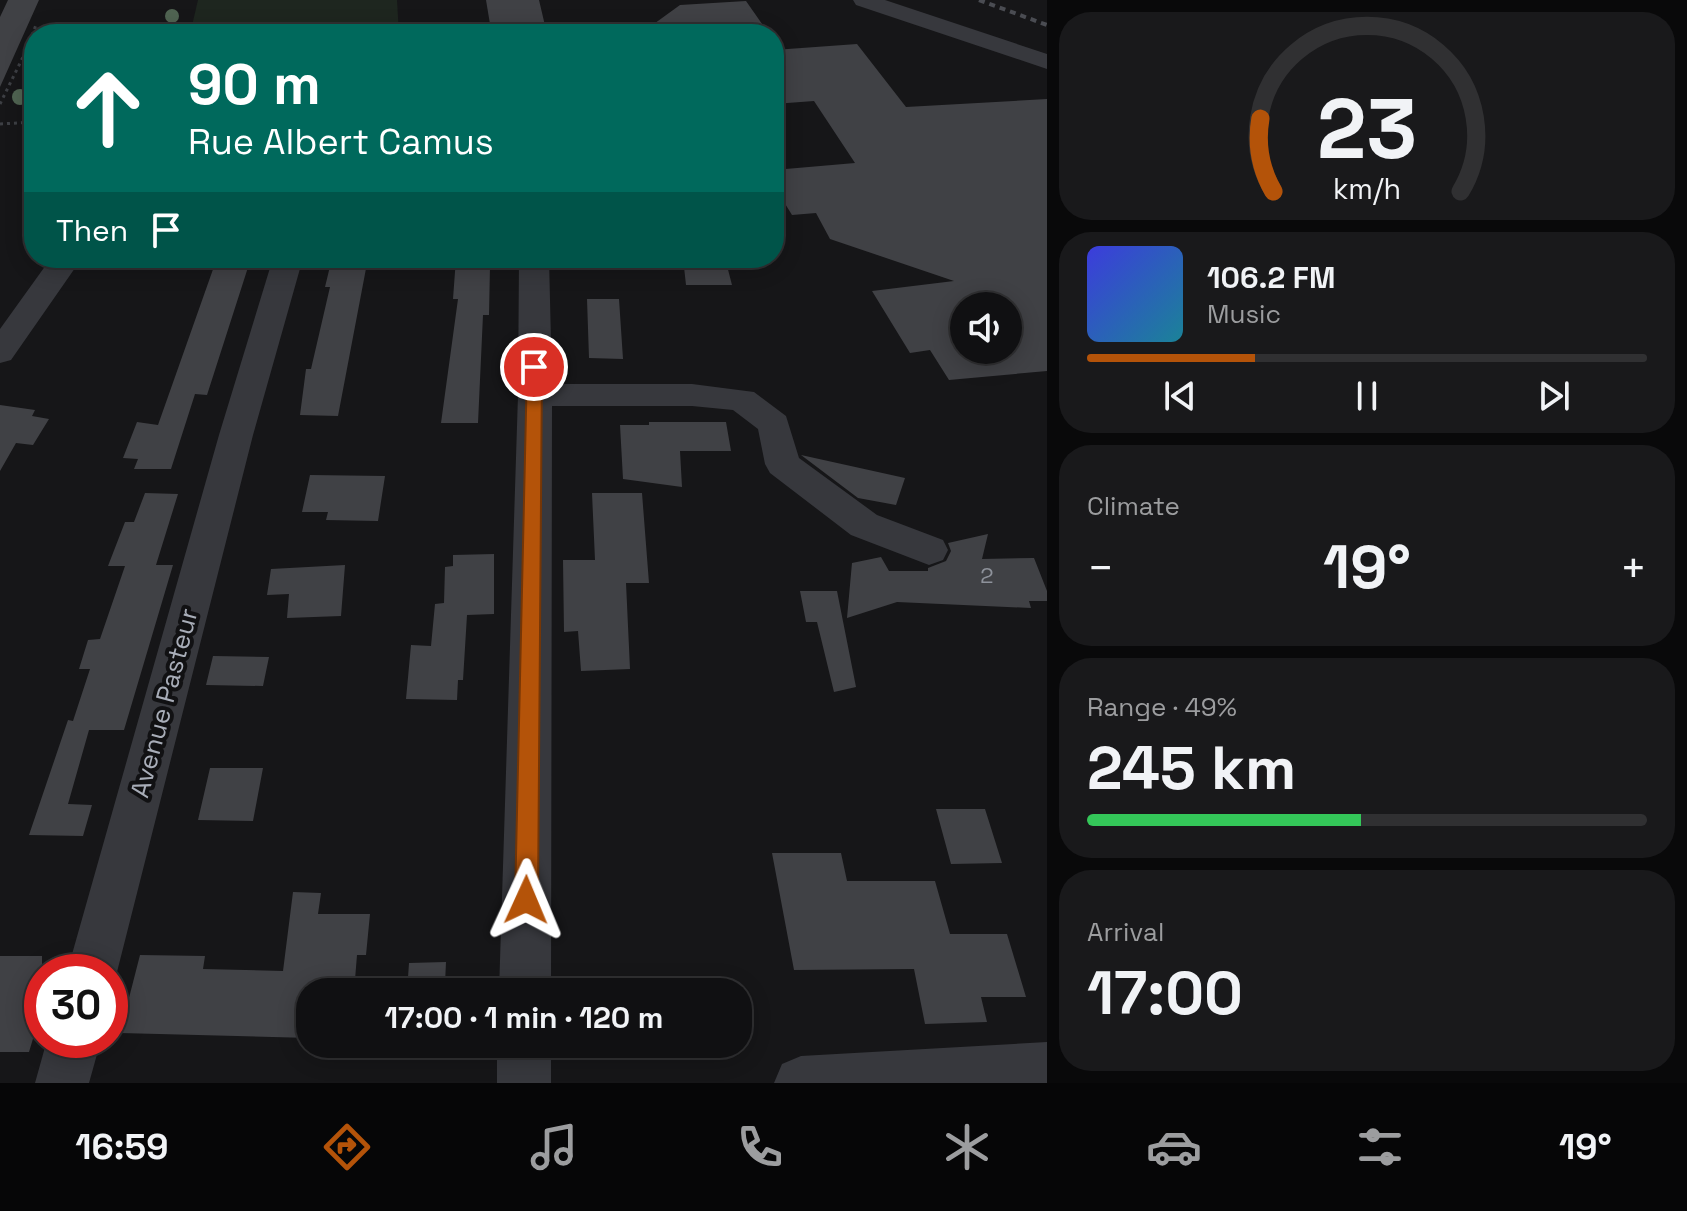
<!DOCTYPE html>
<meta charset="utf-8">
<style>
body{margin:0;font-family:"Space Grotesk",sans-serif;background:#19191b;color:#f1f3f6;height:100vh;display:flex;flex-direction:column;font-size:30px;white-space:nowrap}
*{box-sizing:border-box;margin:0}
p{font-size:26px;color:#9c9d9f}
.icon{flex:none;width:44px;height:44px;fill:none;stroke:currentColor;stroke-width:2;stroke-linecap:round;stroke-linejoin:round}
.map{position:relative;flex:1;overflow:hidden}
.side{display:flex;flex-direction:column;gap:12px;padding:12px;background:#09090a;width:640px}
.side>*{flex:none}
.top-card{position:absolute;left:24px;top:24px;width:760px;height:244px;border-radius:32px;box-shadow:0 4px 20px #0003,0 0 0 2px #303032;background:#00695c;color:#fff;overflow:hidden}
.tools{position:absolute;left:950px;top:292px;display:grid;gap:16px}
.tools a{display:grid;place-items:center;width:72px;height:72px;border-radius:50%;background:#101012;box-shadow:0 4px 20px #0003,0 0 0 2px #303032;font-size:40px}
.speed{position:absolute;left:24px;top:954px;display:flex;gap:16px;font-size:40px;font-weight:700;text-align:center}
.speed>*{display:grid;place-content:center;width:104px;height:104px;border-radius:50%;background:#101012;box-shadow:0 4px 20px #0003,0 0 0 2px #303032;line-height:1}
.speed .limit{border:12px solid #d22;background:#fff;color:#111}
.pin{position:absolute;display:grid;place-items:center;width:68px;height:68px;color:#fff;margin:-34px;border:4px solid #fff;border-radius:50%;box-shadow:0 2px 8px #0007}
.me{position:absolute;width:88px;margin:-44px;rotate:1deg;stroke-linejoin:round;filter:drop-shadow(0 0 6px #0008)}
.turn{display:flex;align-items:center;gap:28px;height:168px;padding:0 32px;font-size:36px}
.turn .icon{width:104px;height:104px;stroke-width:2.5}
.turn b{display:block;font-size:56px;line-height:68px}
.then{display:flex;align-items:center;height:76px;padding:0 32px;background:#0003;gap:16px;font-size:30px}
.big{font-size:60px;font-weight:800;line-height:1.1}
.side .widget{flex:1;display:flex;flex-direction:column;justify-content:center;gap:12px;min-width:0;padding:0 28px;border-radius:32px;background:#19191b}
.side .dial{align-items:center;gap:0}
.dial svg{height:208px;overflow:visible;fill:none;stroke:#303032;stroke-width:7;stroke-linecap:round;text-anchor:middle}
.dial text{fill:#f1f3f6;stroke:none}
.song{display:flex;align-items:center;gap:24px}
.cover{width:96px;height:96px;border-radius:12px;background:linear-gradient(135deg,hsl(240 70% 55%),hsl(190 70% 35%))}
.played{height:8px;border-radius:4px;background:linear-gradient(90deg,#b45309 30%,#303032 30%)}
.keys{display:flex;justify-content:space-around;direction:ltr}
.heat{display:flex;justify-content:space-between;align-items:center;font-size:44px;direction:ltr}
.charge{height:12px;border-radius:6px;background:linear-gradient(90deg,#34c759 49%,#303032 0)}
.trip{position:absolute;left:296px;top:978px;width:456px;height:80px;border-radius:32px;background:#101012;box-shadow:0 4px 20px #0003,0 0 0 2px #303032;font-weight:800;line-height:80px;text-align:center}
.tabs{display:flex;height:128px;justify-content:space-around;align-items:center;background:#060607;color:#9c9d9f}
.tabs .icon{width:56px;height:56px}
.tabs .current{color:#b45309}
.tabs b{font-size:36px;color:#f1f3f6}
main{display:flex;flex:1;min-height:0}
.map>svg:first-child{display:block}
.green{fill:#1e261f}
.building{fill:#404145;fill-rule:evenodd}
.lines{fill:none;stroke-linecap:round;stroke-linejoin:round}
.path{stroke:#3d3f44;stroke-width:3;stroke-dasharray:3 4;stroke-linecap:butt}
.minor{fill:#37383d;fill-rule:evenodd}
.rail{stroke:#4a4c52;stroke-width:4;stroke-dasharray:6 5;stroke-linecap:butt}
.tree{fill:#506452}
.route{fill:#b45309;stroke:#753606;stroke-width:2}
.labels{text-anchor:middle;stroke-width:8;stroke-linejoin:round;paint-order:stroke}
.number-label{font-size:22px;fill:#8e929b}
.street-label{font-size:26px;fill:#a8adb8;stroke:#111113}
</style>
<main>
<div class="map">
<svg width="1047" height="1083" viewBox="0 0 1047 1083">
<rect width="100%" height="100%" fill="#161618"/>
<path class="green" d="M198 0H397L399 34H190Z"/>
<path class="building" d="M8 0H39L0 87V17Z
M486 0H539L547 34 491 30Z
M746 1 769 34H640L680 5Z
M857 44 906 107 1047 99V371L949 380 930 350 910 353 872 291 954 281 830 239 816 213 792 215 774 186V170L855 163 814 101 774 104V50ZM964 306H1008V350H964Z
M217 258H251L207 395 195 394 171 469H134L138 459 123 458 137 422 158 425Z
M332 258H368L338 416 300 415 306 369H311L330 287H325Z
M456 258H486V265L490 266 489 315H483L478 423H441L458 299H453Z
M683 258H725L732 285H686Z
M587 299H619L623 359 589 358Z
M0 405 35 410 32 416 49 419 33 445 16 443 0 471Z
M649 422H726L731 451H680L682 487 623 479 620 425H649Z
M801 455 905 478 896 505 858 498Z
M310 475 385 476 378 521 326 520 328 512H302Z
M145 493 178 494 156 565H173L124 730H89L68 804 92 805 83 836 29 835 68 720 73 721 90 669H79L88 640 100 639 125 566H108L125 522H134Z
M592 493H642L649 583H626L630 669 581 671 578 631 564 632 563 560H595Z
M988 534 982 559 1034 558 1047 591V601H1029L1031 608 897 602 847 618 852 563 881 557 889 571H928V568L946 561 951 551 948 543Z
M494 554V614L467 615 463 680H458L457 700 406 699 411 645 431 646 435 604 444 603 445 567 453 566V555Z
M345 565 341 616 287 618 289 594 267 595 271 569Z
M800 591H837L856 687 834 692 817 622H806Z
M213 656 269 657 263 686 206 685Z
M210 768H263L253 821 198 820Z
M936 809H985L1002 863 951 864Z
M772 853H841L847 881H935L950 934H1007L1026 997H981L987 1022 925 1024 914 969 794 970Z
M293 892 321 893 318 914H370L366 955H357L354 992H310V1038L120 1033 140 955 205 956 203 969 283 971Z
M0 956H42V1009L29 1052H0Z
M446 962 445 984 470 986V992H407L409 963Z
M403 1044H469L468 1052 403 1055Z"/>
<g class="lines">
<path class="path" d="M24 55 36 25
M0 104 24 55H34
M0 124 34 122"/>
<path class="minor" d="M853 0H885L1047 54V69L856 5Z
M51 258H82L11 360 0 363V329Z
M273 258H303L253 435 117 972 110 990V972H67L219 435Z
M519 258H549L552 384H692L754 392 786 416 799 458 877 515 943 540 948 550 943 560 929 565 851 535 770 473 765 464 758 429 733 410 692 406H552L551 992H499L518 395Z
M47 1040H101L89 1083H35Z
M1047 1042V1083H774L782 1064 801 1056Z
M497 1044H551V1083H497Z"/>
<path class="rail" d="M979 0 1047 25"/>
</g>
<g class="tree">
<circle cx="172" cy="16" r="7"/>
<circle cx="20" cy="97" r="8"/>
</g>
<path class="route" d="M534 362 542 367 538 900 535 908 526 911 518 908 515 900 527 367Z"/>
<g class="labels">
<g class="number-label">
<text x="987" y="583">2</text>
</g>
<g class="street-label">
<text transform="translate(164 703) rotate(-75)" y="9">Avenue Pasteur</text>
</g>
</g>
</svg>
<div class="tools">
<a><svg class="icon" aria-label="sound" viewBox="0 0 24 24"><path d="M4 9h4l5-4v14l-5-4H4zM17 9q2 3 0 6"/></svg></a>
</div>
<div class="speed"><div class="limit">30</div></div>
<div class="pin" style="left:534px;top:367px;background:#d93025"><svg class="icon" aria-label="arrive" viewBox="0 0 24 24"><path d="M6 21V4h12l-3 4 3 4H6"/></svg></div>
<svg class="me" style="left:526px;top:900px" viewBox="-20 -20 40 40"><path d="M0-17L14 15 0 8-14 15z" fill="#b45309" stroke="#fff" stroke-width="4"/></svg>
<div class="trip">17:00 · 1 min · 120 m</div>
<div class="top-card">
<div class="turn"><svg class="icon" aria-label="ahead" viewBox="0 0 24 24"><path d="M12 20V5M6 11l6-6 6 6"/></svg><div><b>90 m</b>Rue Albert Camus</div></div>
<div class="then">Then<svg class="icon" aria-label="arrive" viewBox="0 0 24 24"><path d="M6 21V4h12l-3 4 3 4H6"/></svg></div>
</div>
</div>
<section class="side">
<div class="widget dial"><svg viewBox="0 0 100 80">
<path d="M14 69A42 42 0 1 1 86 69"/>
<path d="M14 69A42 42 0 0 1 9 41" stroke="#b45309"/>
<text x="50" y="56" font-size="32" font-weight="700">23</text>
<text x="50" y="72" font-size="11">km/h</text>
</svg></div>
<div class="widget">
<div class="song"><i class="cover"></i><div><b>106.2 FM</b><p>Music</p></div></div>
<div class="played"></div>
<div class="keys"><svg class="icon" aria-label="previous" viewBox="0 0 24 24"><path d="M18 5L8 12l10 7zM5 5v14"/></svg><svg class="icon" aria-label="pause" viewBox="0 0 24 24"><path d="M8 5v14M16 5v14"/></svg><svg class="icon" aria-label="next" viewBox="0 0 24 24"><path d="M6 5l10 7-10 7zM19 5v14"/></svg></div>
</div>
<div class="widget"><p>Climate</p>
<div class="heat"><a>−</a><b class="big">19°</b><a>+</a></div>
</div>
<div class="widget"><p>Range · 49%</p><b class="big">245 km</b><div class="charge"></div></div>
<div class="widget"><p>Arrival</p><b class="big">17:00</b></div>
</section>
</main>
<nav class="tabs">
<b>16:59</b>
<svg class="icon current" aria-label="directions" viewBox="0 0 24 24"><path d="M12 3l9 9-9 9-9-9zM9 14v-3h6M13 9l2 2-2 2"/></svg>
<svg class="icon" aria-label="music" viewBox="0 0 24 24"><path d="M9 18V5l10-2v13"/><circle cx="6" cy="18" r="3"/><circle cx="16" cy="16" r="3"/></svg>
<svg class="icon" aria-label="phone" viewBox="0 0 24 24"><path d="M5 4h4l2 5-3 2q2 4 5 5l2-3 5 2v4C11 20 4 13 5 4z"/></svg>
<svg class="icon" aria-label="climate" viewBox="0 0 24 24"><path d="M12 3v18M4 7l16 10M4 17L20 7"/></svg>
<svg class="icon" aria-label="car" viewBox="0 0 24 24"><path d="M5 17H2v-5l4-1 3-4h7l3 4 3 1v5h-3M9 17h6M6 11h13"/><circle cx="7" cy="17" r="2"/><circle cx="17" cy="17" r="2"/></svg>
<svg class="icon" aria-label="filters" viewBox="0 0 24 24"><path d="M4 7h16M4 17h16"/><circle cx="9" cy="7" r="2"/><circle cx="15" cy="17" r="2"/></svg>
<b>19°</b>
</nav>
